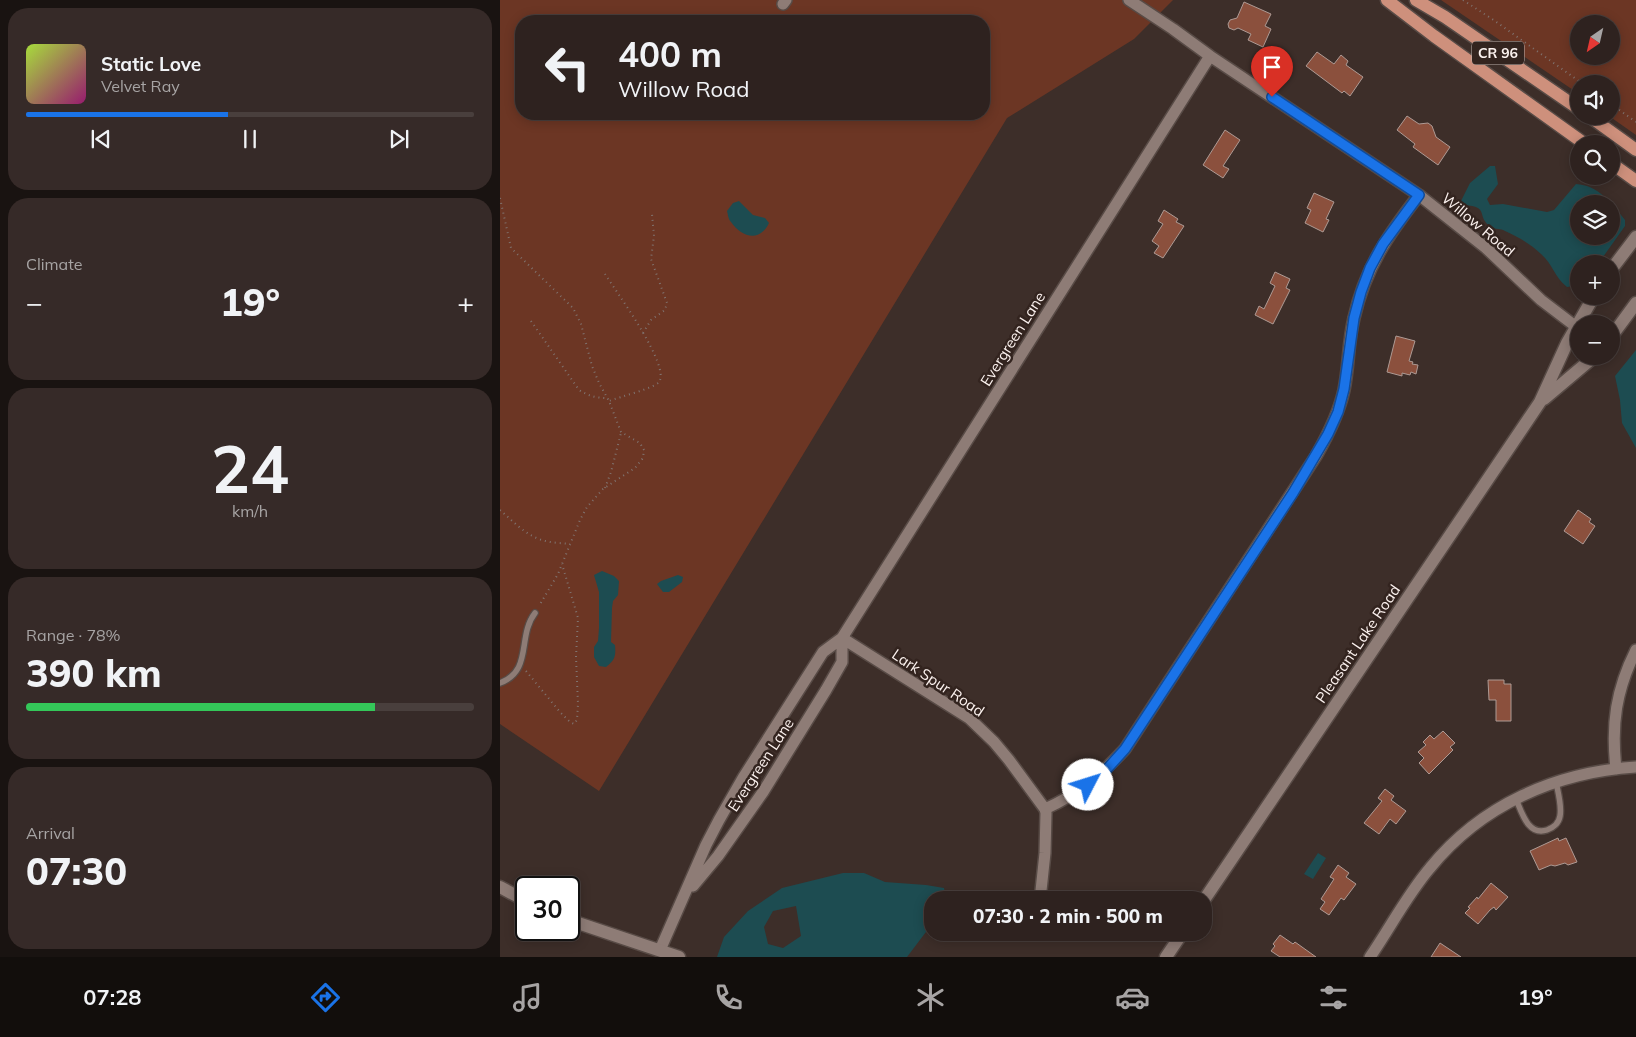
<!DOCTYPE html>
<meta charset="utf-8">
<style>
body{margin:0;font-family:Mulish,sans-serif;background:#362a28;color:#f1f3f6;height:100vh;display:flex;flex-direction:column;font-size:19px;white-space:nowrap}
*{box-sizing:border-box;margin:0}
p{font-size:16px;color:#a7a4a4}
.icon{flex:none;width:28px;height:28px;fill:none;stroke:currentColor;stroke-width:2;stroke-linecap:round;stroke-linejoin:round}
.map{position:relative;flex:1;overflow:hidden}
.drawer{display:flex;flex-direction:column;gap:8px;padding:8px;background:#191311;width:500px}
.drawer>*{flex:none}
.top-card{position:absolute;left:15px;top:15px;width:475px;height:105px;border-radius:20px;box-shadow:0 2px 12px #0003,0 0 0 1px #493f3d;background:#2e221f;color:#f1f3f6;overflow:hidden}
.needle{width:32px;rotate:214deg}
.fabs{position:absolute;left:1070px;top:15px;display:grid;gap:10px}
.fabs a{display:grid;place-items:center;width:50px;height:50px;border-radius:50%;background:#2e221f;box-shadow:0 2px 12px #0003,0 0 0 1px #493f3d;font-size:25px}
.speed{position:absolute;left:15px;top:876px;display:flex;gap:10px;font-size:25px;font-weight:700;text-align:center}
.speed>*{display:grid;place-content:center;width:65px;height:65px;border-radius:50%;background:#2e221f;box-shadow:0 2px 12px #0003,0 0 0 1px #493f3d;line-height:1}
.speed .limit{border:2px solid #111;border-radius:8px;background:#fff;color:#111}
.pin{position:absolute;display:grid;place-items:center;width:42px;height:42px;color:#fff;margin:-51px -21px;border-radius:50% 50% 50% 0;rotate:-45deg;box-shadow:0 0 5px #0007}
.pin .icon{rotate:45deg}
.me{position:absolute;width:55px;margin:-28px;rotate:50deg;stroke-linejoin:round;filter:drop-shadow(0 0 4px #0008)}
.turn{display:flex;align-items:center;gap:18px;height:105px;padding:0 20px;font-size:22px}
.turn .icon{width:65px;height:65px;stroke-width:2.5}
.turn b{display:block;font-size:35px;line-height:42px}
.big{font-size:38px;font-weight:800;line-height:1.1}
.drawer .tile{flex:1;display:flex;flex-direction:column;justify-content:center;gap:8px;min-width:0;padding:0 18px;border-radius:20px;background:#362a28}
.drawer .dial{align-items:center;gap:0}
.dial b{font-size:65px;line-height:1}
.song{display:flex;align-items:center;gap:15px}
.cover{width:60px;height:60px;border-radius:8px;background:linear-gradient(135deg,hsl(80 70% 55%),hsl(320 70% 35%))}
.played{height:5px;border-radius:2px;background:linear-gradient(90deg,#1a73e8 45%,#493f3d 45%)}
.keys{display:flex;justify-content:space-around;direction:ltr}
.heat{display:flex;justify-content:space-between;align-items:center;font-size:28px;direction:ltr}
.charge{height:8px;border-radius:4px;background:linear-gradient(90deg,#34c759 78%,#493f3d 0)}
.trip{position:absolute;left:424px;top:891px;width:288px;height:50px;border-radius:20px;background:#2e221f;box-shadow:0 2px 12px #0003,0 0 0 1px #493f3d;font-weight:800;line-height:50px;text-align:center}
.menu{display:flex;height:80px;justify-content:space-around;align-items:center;background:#120e0c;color:#a7a4a4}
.menu .icon{width:35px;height:35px}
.menu .current{color:#1a73e8}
.menu b{font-size:22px;color:#f1f3f6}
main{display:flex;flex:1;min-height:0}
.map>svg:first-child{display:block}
.green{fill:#6c3624;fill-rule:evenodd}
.water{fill:#1d4c51;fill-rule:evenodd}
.building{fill:#8b503d;stroke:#ae9a94}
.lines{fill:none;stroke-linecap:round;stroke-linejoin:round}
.lane-casing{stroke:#584b46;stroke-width:8}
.street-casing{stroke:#584b46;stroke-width:14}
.secondary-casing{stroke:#584b46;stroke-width:15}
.primary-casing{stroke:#584b46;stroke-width:15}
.path{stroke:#80736f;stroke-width:2;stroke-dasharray:1 4;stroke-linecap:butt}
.lane{stroke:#8e7c76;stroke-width:5.5}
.street{stroke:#8e7c76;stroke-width:11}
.secondary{stroke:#8e7c76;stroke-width:12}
.primary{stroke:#ce907c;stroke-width:12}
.route-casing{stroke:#114b97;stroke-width:12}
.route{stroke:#1a73e8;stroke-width:9}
.labels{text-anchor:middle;stroke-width:5;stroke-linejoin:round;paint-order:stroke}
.shield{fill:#33241f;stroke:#c0b4b1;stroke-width:1}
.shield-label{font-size:14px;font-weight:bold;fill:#fcf2ef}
.street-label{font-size:15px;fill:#fcf2ef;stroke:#33241f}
</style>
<main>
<section class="drawer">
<div class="tile">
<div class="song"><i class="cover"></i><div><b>Static Love</b><p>Velvet Ray</p></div></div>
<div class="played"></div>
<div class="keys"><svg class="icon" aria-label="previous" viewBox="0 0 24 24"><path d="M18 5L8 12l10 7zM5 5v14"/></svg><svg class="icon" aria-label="pause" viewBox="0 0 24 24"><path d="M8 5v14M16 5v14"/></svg><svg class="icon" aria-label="next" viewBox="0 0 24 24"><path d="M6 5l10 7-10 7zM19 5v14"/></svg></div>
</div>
<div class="tile"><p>Climate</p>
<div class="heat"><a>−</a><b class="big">19°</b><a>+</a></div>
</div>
<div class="tile dial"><b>24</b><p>km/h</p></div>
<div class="tile"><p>Range · 78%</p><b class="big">390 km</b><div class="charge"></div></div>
<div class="tile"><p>Arrival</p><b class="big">07:30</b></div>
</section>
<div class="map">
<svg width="1136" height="957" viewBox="0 0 1136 957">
<rect width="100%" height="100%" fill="#3d2e29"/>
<path class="green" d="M0 0H673L634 39 507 118 99 791 0 724ZM21 21H484V114H21Z
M941 0H1136V135L1109 116H1111V84H1079V94ZM1079 24H1111V56H1079Z"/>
<path class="water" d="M990 166H995L998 184 987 199 990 205 1003 204 1047 212 1054 210 1076 184C1098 185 1113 204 1125 220V226L1098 264H1079V285L1067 287C1054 277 1053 264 1041 254 1031 244 1018 237 1005 231 1000 228 996 230 991 227 975 216 991 207 964 205L961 201 970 183ZM1079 204H1111V236H1079Z
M239 201 253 215 265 218 269 223C260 242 242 238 231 222 228 219 228 214 227 211L233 203Z
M1136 350V448L1122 423 1120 400 1115 376Z
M102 571 114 576 119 581 118 595 113 601 112 608 111 642 115 645C116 656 115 660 106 667L99 666 94 657V647L98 641 99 628V592L94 575Z
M178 575 183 577 182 582 169 592H163L157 584 161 581Z
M818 853 826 858 813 879 804 874Z
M343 873H364L385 882 426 885 444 888 446 900H432V924L407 957H217L224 937 248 911 282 888ZM296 906 301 936 283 948 268 944 264 927 273 911Z"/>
<path class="building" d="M744 2 771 14 765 26 771 29 763 47 748 40 751 34 738 28 734 30 729 28 728 24 730 20 737 18Z
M817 52 834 64 841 55 848 61 846 65 863 77 850 96 844 91 842 93 806 66Z
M907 116 919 124 928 123 932 126 936 137 950 147 938 165 913 147 915 144 897 130Z
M725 130 740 140 723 166 729 169 723 178 703 165Z
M814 193 834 202 826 219 829 220 823 232 805 223 811 210 807 208Z
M664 210 678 219 676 222 684 226 663 258 654 253 659 246 652 241 663 224 658 221Z
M775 272 790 279 786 288 790 290 773 324 755 315 759 306 764 309 775 286 770 283Z
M896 336 915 341 909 361 913 362 912 364 918 365 916 374 911 372 910 375 902 373V376L887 372Z
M1078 510 1091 519 1089 522 1095 526 1083 544 1064 531Z
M988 680H1004V684H1011V721H996V700H989Z
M943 731 955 743 950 747 953 750 929 774 919 763 924 758 918 752 926 745 923 742 930 735 934 739Z
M885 789 894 796 891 800 906 811 896 824 890 819 879 834 864 823 882 801 878 798Z
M1058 838 1059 841 1066 838 1077 862 1068 865 1065 863 1055 866 1051 865 1039 870 1030 851Z
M838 865 849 873 846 877 856 884 844 900 841 898 829 915 820 909 825 902 821 899 834 879 830 877Z
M991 883 1008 897 996 910 994 907 990 910 978 924 965 913 970 908 968 907 977 897 978 899Z
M780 935 793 944 795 942 816 957H780L771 951 775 946 773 944Z
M940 943 961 957H931Z"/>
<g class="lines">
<g class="lane-casing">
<path id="lane" d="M0 683C33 671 17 636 35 613
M1016 799C1022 813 1028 836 1047 830 1053 828 1059 823 1060 816 1062 806 1058 792 1056 782"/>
</g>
<g class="street-casing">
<path id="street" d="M629 0 673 29 710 56 919 195 986 248 1041 300 1079 329
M283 4 286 0
M342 638 469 718 494 742 509 760 545 809
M1116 769C1111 724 1116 690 1136 650
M545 809C578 794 600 776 625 749L816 456C828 435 839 413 844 390 849 366 848 342 854 318 865 268 888 235 919 195
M193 886 218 856 263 792 326 690 342 662V638
M540 900 545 853 546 813 545 809
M160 950 206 845 219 820 243 778 323 652 342 638 710 56
M870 957C890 928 907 895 930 868 981 805 1056 772 1136 767"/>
</g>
<g class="secondary-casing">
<path id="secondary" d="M1111 270 1136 237
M1111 337 1136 303
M1044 399 1095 356
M0 887 26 901
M702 903 1040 402 1067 343 1094 296
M69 920 179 957
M666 957 683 932"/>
</g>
<g class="primary-casing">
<path id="primary" d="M887 0 934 36 1085 144
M916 0 945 17 1079 109
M1089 116 1136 150
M1111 163 1136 181"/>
</g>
<path class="path" d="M963 0 995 21 1083 84
M1111 104 1136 122
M0 198 11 248 73 308 81 324 92 366 99 383 109 401 121 432 140 443 144 450 143 458 135 468 103 489 87 507 80 520 58 574 39 606
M105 274C115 290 171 366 159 382 155 388 119 397 109 401
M31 321 79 390C89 396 96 398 107 398
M143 333 151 320 165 310 167 303 151 259 154 236 152 214
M105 488 111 472 121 433
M0 510C13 521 25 535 42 540 51 543 61 543 70 544
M26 671 60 712 70 722 74 724 77 720 78 704 76 657 78 618 62 564"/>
<use href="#lane" class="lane"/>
<use href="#street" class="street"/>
<use href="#secondary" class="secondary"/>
<use href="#primary" class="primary"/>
</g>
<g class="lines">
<g class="route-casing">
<path id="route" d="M588 785 607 769 625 749 793 493 828 434 838 412 844 389 854 318 861 292 870 268 883 244 919 195 772 97"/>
</g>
<use href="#route" class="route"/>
</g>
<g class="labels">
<rect class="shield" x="972" y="41.5" width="52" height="23" rx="4"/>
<g class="shield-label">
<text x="998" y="58">CR 96</text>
</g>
<g class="street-label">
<text transform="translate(978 225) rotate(40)" y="5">Willow Road</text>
<text transform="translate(513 339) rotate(-58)" y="5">Evergreen Lane</text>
<text transform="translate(858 644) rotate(-56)" y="5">Pleasant Lake Road</text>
<text transform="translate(438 683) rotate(34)" y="5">Lark Spur Road</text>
<text transform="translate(261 765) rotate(-57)" y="5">Evergreen Lane</text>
</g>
</g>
</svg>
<div class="fabs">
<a><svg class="needle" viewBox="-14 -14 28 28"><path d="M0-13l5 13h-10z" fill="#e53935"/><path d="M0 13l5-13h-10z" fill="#a7a4a4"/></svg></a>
<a><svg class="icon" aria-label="sound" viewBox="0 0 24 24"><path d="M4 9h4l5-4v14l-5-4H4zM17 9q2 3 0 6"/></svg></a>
<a><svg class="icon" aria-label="search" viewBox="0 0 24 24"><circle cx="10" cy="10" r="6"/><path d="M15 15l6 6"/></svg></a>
<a><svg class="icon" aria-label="layers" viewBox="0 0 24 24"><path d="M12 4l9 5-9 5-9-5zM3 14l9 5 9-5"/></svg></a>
<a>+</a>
<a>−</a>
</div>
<div class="speed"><div class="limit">30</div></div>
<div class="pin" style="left:772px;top:97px;background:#d93025"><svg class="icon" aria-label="arrive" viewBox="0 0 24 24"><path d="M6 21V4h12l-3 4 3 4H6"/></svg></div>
<svg class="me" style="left:588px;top:785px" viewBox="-20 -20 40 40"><circle r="19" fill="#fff"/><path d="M0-13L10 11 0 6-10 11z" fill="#1a73e8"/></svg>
<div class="trip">07:30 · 2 min · 500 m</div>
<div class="top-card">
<div class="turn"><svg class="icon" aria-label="left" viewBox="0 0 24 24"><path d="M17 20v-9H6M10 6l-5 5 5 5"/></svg><div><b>400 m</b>Willow Road</div></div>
</div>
</div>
</main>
<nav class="menu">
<b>07:28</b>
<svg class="icon current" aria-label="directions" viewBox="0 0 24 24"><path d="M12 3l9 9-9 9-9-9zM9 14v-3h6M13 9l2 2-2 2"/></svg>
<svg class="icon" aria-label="music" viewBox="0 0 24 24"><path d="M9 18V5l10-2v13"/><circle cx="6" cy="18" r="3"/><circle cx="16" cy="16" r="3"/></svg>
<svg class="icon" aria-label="phone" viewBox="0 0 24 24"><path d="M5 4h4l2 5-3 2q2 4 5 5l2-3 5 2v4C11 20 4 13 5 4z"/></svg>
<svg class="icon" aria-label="climate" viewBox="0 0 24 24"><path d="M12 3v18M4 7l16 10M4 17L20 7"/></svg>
<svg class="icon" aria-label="car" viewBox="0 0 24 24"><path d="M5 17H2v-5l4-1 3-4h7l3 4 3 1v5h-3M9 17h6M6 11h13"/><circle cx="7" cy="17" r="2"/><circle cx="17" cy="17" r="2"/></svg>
<svg class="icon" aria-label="filters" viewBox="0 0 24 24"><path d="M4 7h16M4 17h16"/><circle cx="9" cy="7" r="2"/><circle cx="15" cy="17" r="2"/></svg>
<b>19°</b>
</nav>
